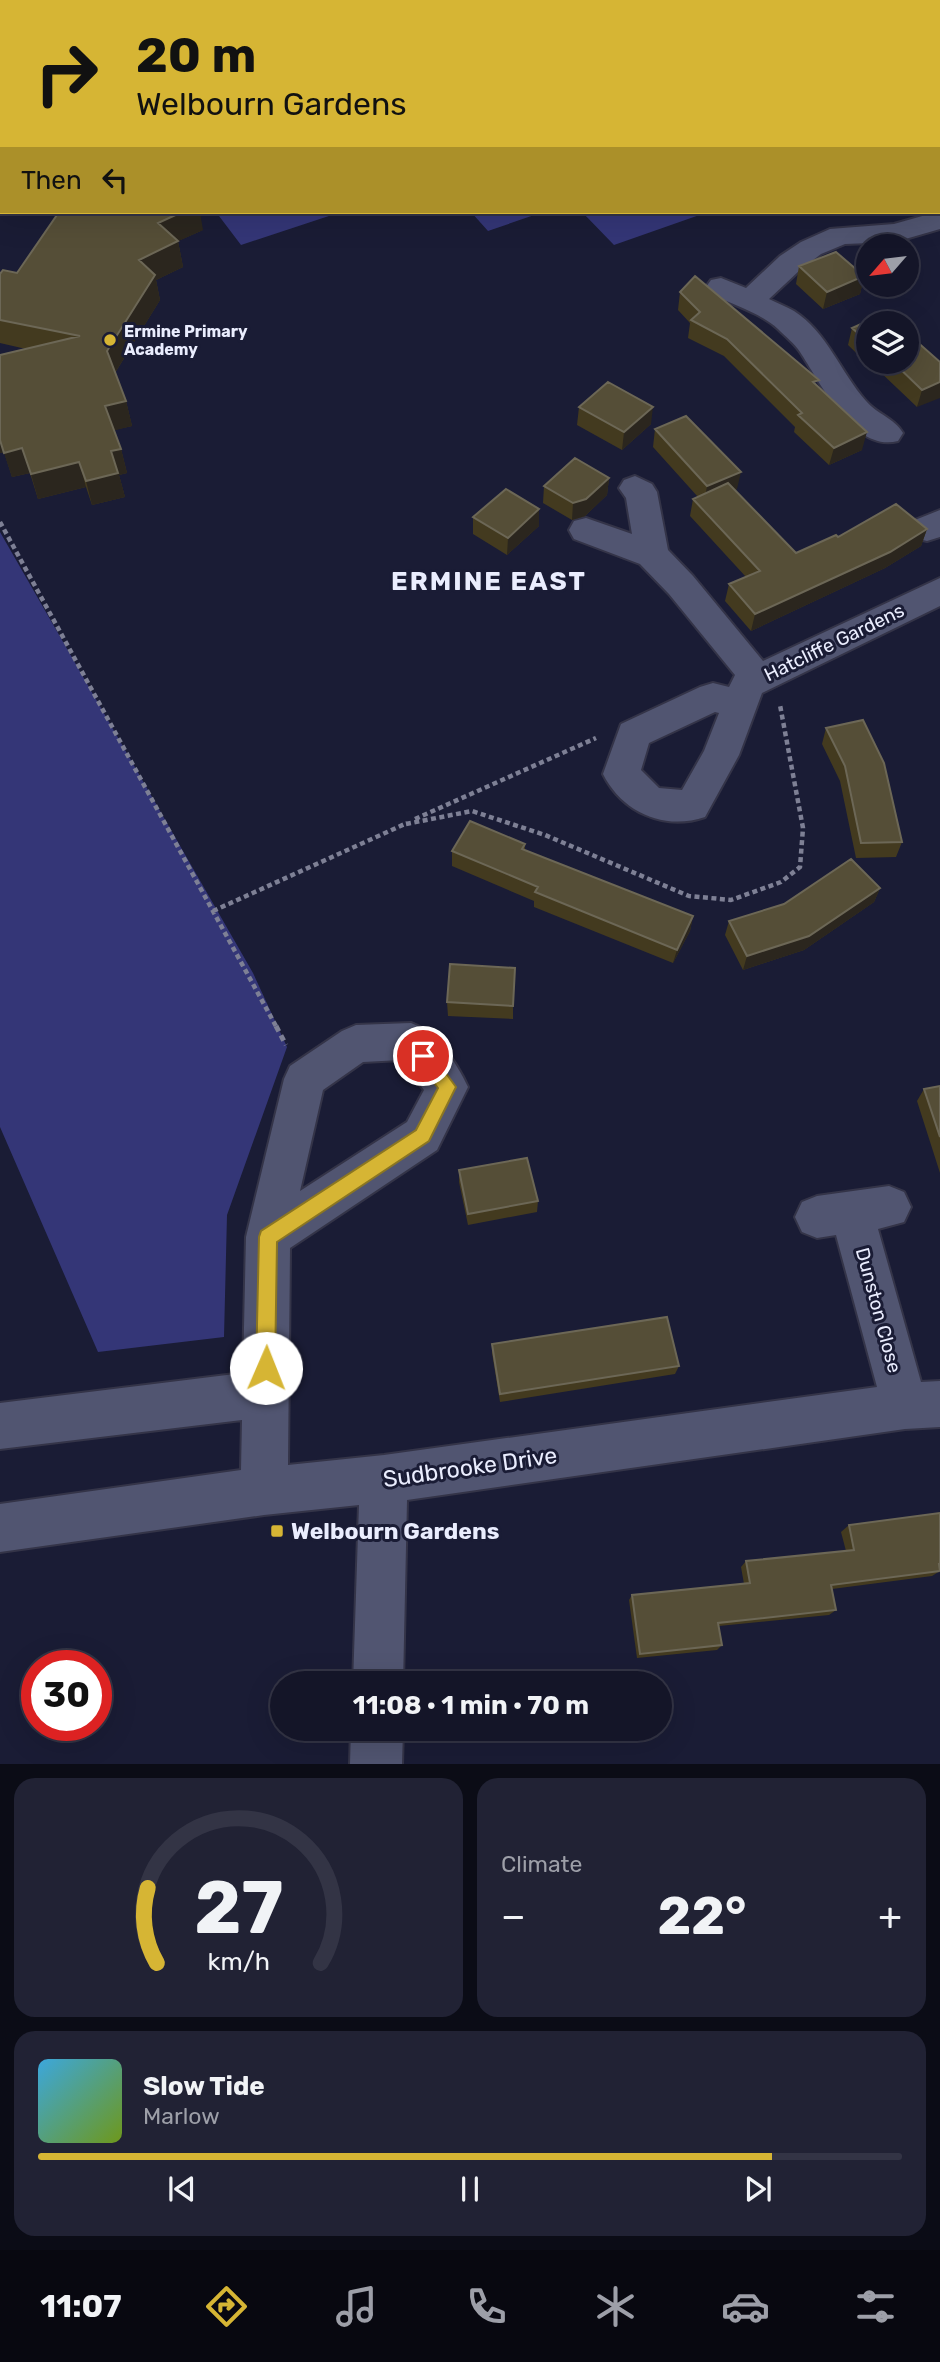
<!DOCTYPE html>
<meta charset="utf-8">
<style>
body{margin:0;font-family:Rubik,sans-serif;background:#212234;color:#f1f3f6;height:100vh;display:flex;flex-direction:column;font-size:26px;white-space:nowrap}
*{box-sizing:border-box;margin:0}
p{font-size:23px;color:#9d9fa8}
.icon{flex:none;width:38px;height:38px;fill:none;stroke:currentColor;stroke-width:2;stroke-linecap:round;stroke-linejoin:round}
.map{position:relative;height:1764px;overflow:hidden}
.sheet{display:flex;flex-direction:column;gap:14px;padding:14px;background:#0b0c16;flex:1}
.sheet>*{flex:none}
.guide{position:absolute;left:0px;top:0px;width:942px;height:214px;box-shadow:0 7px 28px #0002,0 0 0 2px #333445;background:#d6b534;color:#111;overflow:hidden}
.needle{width:46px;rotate:242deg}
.buttons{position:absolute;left:856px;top:234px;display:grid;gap:14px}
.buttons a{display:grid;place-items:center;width:63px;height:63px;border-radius:50%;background:#141528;box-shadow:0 7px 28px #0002,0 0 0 2px #333445;font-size:35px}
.speed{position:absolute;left:21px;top:1650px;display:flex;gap:14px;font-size:35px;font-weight:700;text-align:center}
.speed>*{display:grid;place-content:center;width:91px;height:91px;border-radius:50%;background:#141528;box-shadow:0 7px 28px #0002,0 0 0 2px #333445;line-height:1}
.speed .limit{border:10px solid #d22;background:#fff;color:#111}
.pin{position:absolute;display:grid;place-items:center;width:60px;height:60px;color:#fff;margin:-30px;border:4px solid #fff;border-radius:50%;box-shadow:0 2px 7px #0007}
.me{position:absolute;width:77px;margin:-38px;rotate:1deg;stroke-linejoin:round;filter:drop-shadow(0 0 5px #0008)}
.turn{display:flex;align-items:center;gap:24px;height:147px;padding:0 21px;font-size:32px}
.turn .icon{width:91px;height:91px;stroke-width:2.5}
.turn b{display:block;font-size:49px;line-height:60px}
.then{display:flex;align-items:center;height:66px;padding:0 21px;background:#0003;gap:14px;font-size:26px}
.big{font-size:52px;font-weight:700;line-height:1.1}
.sheet .widget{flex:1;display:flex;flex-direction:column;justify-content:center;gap:10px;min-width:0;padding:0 24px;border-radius:21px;background:#212234}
.sheet .dial{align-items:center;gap:0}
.dial svg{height:182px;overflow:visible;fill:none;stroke:#333445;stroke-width:7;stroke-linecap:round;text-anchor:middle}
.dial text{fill:#f1f3f6;stroke:none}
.song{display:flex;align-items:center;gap:21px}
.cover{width:84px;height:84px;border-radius:10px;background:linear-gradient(135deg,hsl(200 70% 55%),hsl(80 70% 35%))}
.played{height:7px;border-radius:4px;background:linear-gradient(90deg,#d6b534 85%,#333445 85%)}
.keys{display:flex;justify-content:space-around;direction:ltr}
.heat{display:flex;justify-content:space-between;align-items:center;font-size:38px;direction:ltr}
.sheet .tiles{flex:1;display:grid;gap:14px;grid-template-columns:1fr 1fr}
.widget:last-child{grid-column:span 2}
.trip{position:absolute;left:270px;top:1671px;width:402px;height:70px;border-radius:35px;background:#141528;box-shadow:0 7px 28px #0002,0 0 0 2px #333445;font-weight:700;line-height:70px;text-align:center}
.menu{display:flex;height:112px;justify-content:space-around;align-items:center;background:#080810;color:#9d9fa8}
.menu .icon{width:49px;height:49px}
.menu .current{color:#d6b534}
.menu b{font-size:32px;color:#f1f3f6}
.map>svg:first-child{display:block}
.green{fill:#343677}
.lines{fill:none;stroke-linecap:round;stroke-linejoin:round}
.minor-casing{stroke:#343448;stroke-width:4}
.path-far2{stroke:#7e8095;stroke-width:3.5;stroke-dasharray:3.5 2.5;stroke-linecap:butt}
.path-far1{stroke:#7e8095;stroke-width:4.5;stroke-dasharray:5 3.5;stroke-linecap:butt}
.path{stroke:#7e8095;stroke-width:5;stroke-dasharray:6 4.5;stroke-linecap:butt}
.minor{fill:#515571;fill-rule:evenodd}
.wall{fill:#433a1f}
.shaded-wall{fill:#2b261e}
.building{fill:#554e37;stroke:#6c6756;stroke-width:2}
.route{fill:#d6b534;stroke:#8b7622;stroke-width:2}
.poi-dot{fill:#d6b534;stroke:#1a1c35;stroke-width:2.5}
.labels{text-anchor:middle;stroke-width:6;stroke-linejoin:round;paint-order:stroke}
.far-poi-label{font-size:16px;font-weight:bold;fill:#eaedfe;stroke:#1a1c35;text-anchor:start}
.street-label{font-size:19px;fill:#eaedfe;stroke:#1a1c35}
.near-street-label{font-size:23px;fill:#eaedfe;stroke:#1a1c35}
.near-poi-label{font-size:23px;font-weight:bold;fill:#eaedfe;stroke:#1a1c35;text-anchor:start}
.district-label{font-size:26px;font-weight:bold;letter-spacing:2px;fill:#eaedfe;stroke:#1a1c35}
</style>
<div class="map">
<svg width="940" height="1764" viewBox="0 0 940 1764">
<rect width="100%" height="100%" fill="#1a1c35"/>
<path class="green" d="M216 212H341L241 245Z
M471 212H543L488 231Z
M582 212H708L614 245Z
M0 532 253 973 287 1047 227 1215 224 1337 98 1352 0 1127Z"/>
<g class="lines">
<g class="minor-casing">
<path id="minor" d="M67 0H91L92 2H67Z
M175 0H208L174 2Z
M859 0H887L858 2Z
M0 130H2L0 148Z
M940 211V229L895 242 845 244 821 254 800 270 769 299C777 303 787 307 794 311 827 332 841 373 866 401 877 414 894 418 903 433L898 441C854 453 820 382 800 352 795 344 785 336 778 329 761 313 731 304 711 294L706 287 711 280 721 278 746 288 780 256 801 242 830 229 894 224Z
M635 476 652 484 657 492 668 550 693 576 763 661 940 578V606L762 693 739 755 705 817C664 831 622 812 603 774L621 724 700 687 713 683 729 687 735 675 669 594 640 564 574 539 569 530 574 521 586 518 632 534 626 498 619 488 624 480ZM715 712 719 713 704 751 682 790 659 788 641 770 649 743Z
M940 510V537L927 541 915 538 910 529 915 520Z
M411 1023C436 1032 457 1063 468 1087L437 1150 290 1248 288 1465 384 1455 877 1387 836 1235 817 1238 802 1232 795 1217 802 1202 817 1196 889 1186 904 1192 911 1207 904 1222 878 1229 921 1382 940 1381V1427L905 1429 407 1500 403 1684H353L359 1505 264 1515 0 1552V1504L241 1470 242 1420 0 1449V1403L243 1373 246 1237 284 1079 290 1066 342 1031 356 1025ZM401 1060 424 1090 407 1122 300 1191 323 1090 363 1062Z
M351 1729H403L402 1764H350Z"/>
</g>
<path class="path-far2" d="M804 2 809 0
M48 212 60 215"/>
<path class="path-far1" d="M0 522 277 1028
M415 819 596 738
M406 824 472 811 545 835 689 896 731 900 781 882 800 867 803 828 780 705
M213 911 407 823"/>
<path class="path" d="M276 1026 286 1045"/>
<use href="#minor" class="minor"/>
</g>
<path class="wall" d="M203 230 178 241 183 267 156 280 160 300 115 373 126 401 132 426 114 430 121 449 127 473 119 475 125 497 92 505 86 487 38 499 30 473 12 477 4 452 0 453V355L26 349 0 343V274L17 273Z
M799 266 864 276 860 294 823 309 796 284Z
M680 292 817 386 862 450 829 465 794 432 795 427 724 356 688 338 690 323 678 310Z
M868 324V362H940L917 407 877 369 874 370 848 345 852 328Z
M579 407 651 424 622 450 577 425Z
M655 429 737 489 735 490 796 553 838 537 927 529 921 546 885 568 751 631 725 601 729 584 746 577 690 516 693 499 698 497 653 447Z
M609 478 607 495 585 516 572 520 543 503 544 486Z
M473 517 539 526 507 555 473 534Z
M826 728 902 842 896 857 856 858 840 781 822 744Z
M525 844V850L693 916 690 931 673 963 534 907V901L452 866V851Z
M880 888 874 902 804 950 743 970 725 935 729 921Z
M447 1002 513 1006V1019L448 1016Z
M940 1086V1173L917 1101 924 1089Z
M459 1170 538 1201 537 1212 468 1225 459 1182Z
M492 1344 679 1366 675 1374 500 1402 492 1353Z
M940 1513V1571L932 1576 832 1589 836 1610 829 1615 719 1626 722 1645 717 1650 637 1658 629 1600 632 1595 744 1584 741 1567 746 1561 846 1551 841 1532 849 1525Z"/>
<path class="shaded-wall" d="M182 212H200L203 230 163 248 158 223Z
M178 241 183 267 156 280 160 300 113 376 107 351 139 260Z
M864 276 860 294 823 309 827 292Z
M876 362H879L877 369 874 370Z
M940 382V398L917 407 922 390Z
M126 401 132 426 112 431 105 406Z
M653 407 651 424 622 450 624 432Z
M867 432 862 450 829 465 834 448Z
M0 438 5 452 0 453Z
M22 448 30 473 12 477 4 453Z
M121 449 127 473 119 475 125 497 92 505 86 481 111 451Z
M79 462 86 487 38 499 31 474Z
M741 472 737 489 704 503 707 486Z
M609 478 607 495 585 516 572 520 573 503Z
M539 509V526L507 555 508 538Z
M927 529 921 546 885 568 751 631 755 614Z
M880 888 874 902 804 950 743 970 747 956Z
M693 916 690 931 673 963 677 950Z"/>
<path class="building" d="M59 212H182L158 223 178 241 139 260 155 275 107 351 126 401 105 406 121 449 111 451 118 473 86 481 79 462 31 474 22 448 4 453 0 440V355L80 336 0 320V274L3 270 17 273Z
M836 252 864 276 827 292 799 266Z
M695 276 819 380 813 382 867 432 834 448 798 415 802 413 727 339 691 320 700 312 680 292Z
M886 313 898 324H868V342L852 328Z
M906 332 940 362V382L922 390 893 362H906Z
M608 382 653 407 624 432 579 407Z
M686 416 741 472 707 486 655 429Z
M575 458 609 478 586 499 573 503 544 486Z
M728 483 796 553 836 535 838 537 896 504 927 529 890 552 755 614 729 584 760 571 693 499Z
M506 489 539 509 508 538 473 517Z
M863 720 884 763 902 842 861 843 845 766 826 728Z
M470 821 525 844 522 849 693 916 677 950 535 892 538 887 452 851Z
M851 859 880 888 809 936 747 956 729 921 784 904Z
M450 964 515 968 513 1006 447 1002Z
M940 1086V1137L924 1089Z
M527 1158 538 1201 468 1214 459 1170Z
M667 1317 679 1366 500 1394 492 1344Z
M940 1513V1564H939L940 1571 831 1585 836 1610 718 1623 722 1645 640 1654 632 1595 750 1583 746 1561 854 1550 849 1525Z"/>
<path class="route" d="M423 1048 429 1050 456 1087 429 1141 277 1242 275 1368 272 1375 266 1378 259 1375 256 1368 259 1237 261 1231 416 1130 438 1088 414 1056 417 1050Z"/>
<g class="poi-dot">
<circle cx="110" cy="340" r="7"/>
<rect x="270" y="1524" width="14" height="14" rx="3.5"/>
</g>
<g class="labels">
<g class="far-poi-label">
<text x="124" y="337">Ermine Primary<tspan x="124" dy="18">Academy</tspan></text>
</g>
<g class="street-label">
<text transform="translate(834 642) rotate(-26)" y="7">Hatcliffe Gardens</text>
<text transform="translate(879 1310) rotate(75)" y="7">Dunston Close</text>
</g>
<g class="near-street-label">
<text transform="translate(470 1467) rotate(-8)" y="8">Sudbrooke Drive</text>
</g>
<g class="near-poi-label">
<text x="291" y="1539">Welbourn Gardens</text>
</g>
<g class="district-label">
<text x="489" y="590">ERMINE EAST</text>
</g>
</g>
</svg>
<div class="buttons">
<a><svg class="needle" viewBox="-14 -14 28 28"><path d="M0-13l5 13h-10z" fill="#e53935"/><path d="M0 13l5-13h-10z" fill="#9d9fa8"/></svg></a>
<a><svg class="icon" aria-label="layers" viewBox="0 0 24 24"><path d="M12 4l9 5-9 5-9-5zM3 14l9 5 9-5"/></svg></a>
</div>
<div class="speed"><div class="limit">30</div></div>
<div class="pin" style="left:423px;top:1056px;background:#d93025"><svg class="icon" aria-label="arrive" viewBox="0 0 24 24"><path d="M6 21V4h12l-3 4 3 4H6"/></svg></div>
<svg class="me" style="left:266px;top:1368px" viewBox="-20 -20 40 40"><circle r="19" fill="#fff"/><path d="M0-13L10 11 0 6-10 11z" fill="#d6b534"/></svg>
<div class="trip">11:08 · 1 min · 70 m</div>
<div class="guide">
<div class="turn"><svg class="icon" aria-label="right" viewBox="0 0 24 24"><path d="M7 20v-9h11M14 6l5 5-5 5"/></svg><div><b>20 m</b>Welbourn Gardens</div></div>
<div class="then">Then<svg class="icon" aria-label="left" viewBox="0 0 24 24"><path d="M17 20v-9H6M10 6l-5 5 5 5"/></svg></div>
</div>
</div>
<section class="sheet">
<div class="tiles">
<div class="widget dial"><svg viewBox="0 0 100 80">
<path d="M14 69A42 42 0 1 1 86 69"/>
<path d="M14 69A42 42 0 0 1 10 36" stroke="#d6b534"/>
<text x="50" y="56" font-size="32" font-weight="700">27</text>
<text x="50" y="72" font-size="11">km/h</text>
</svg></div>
<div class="widget"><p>Climate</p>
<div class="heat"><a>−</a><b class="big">22°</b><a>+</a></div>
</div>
<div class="widget">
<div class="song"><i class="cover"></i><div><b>Slow Tide</b><p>Marlow</p></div></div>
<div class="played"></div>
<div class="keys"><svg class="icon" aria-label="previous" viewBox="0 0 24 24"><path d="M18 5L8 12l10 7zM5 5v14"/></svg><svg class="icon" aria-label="pause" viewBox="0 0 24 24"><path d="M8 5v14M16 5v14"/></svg><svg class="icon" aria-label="next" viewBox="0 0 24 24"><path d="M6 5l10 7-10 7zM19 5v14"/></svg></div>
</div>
</div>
</section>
<nav class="menu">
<b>11:07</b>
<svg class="icon current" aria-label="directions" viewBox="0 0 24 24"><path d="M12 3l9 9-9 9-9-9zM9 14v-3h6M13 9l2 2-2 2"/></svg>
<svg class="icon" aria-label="music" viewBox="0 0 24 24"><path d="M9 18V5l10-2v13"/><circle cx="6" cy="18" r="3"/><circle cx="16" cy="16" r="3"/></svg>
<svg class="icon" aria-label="phone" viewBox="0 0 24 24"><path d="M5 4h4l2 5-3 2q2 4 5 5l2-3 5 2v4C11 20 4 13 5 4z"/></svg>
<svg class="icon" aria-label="climate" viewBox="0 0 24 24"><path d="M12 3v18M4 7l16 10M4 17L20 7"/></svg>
<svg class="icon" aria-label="car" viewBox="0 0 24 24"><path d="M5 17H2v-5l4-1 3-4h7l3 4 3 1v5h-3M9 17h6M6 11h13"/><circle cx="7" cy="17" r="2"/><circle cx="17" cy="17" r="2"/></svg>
<svg class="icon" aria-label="filters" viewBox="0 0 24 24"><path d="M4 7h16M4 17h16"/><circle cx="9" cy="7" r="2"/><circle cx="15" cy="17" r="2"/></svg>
</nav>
